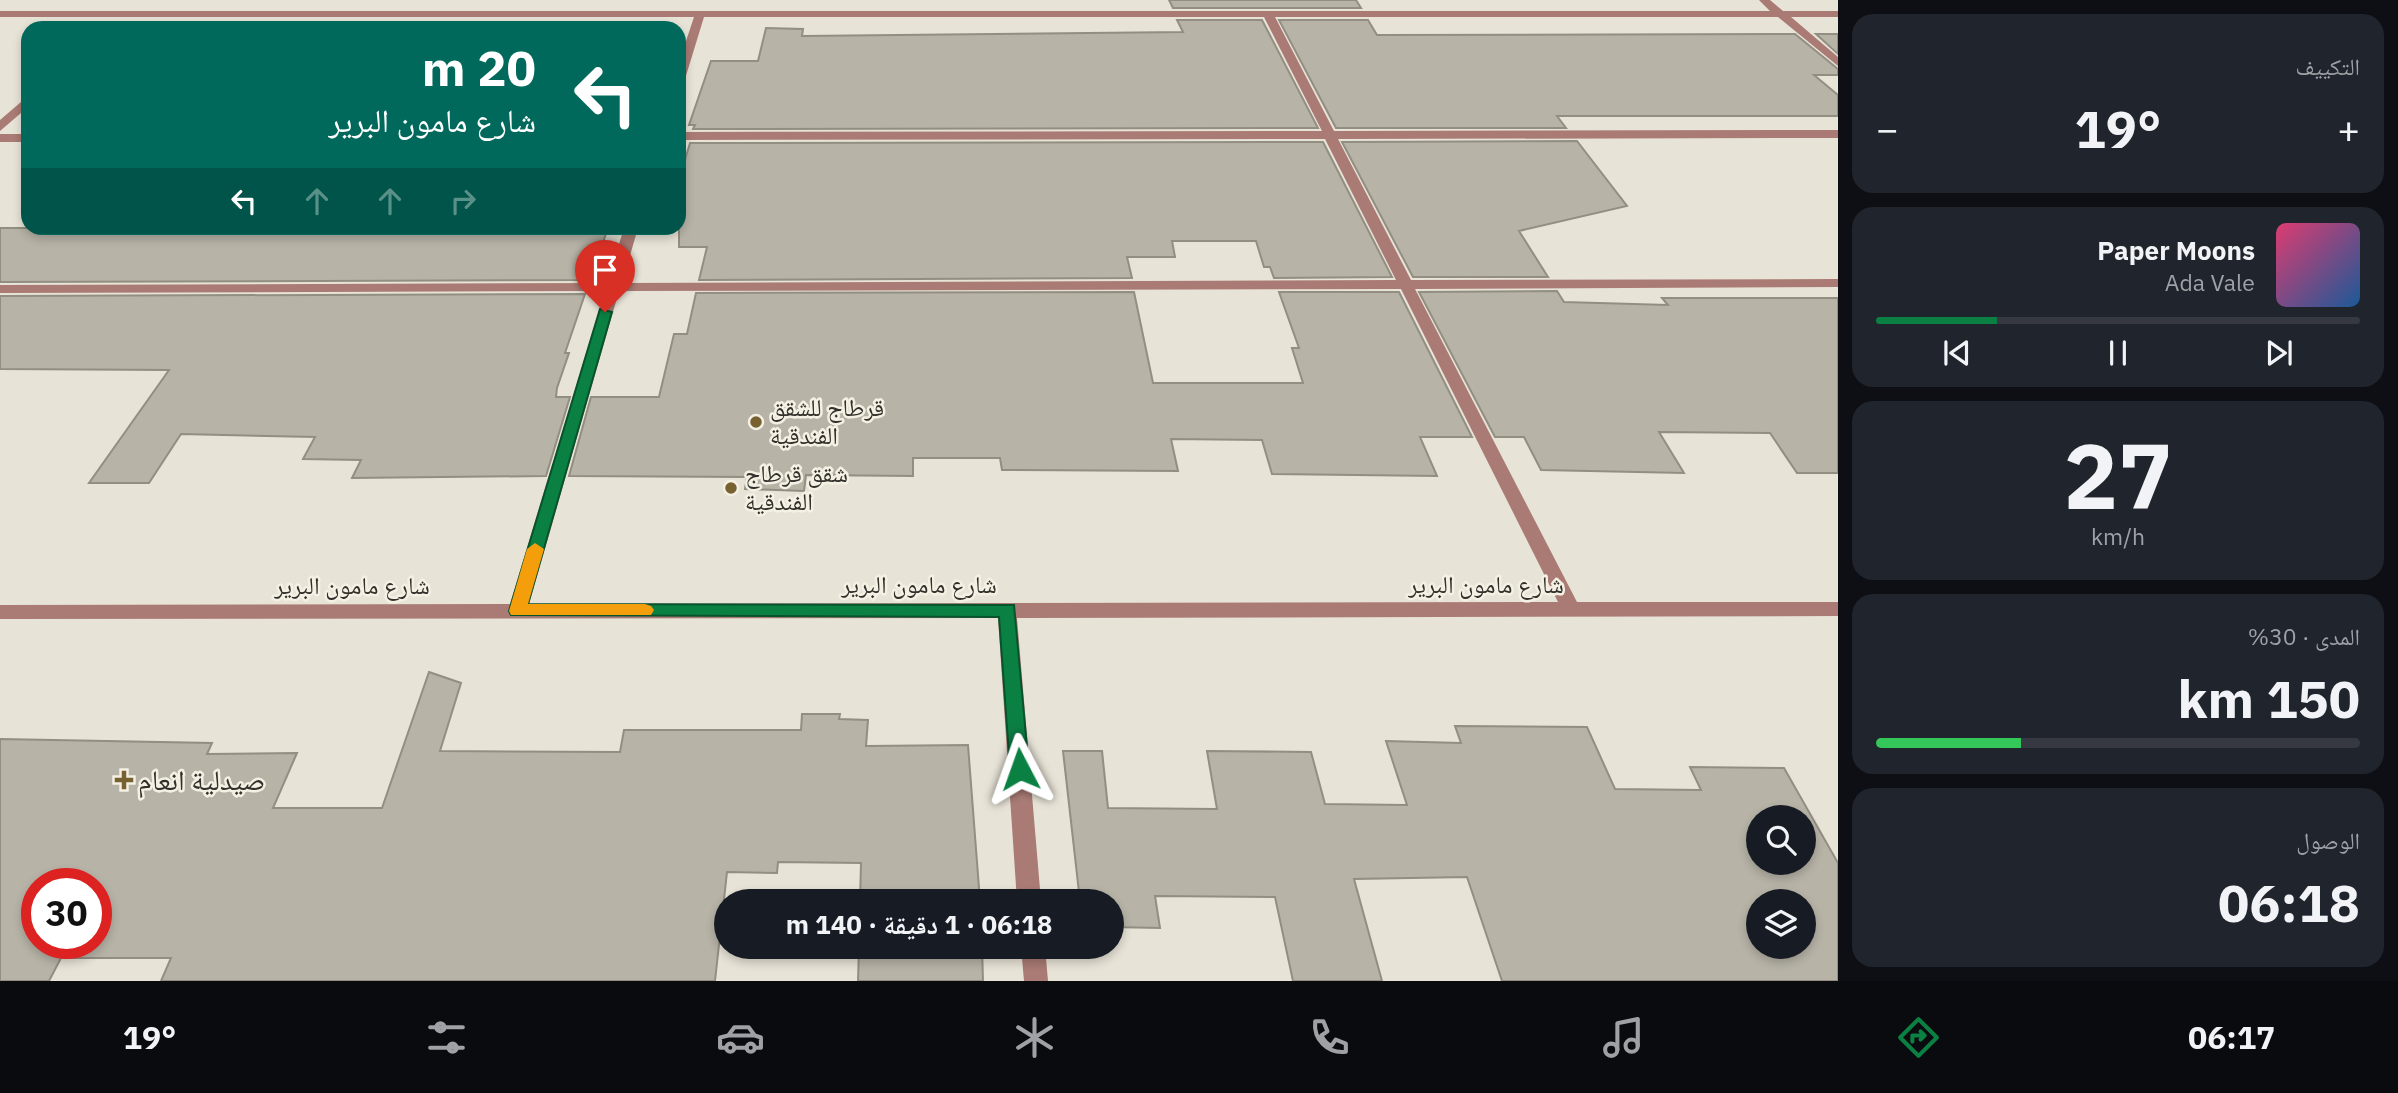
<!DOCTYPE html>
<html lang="ar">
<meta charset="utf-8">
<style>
body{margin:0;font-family:"IBM Plex Sans","Noto Naskh Arabic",sans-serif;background:#20242c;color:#f1f3f6;direction:rtl;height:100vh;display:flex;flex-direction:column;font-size:26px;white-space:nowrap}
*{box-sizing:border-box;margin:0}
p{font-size:23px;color:#9ea1a6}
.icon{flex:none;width:38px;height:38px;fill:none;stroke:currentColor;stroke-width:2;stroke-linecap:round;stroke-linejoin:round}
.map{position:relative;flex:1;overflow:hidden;direction:ltr}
.side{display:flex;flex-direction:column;gap:14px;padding:14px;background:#0d0f14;width:560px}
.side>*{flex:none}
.top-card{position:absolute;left:21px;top:21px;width:665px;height:214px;border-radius:21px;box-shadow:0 4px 10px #0003;direction:rtl;background:#00695c;color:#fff;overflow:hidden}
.tools{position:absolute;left:1746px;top:805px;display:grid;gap:14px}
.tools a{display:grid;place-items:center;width:70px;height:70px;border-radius:50%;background:#171b24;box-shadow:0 4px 10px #0003;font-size:35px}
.speed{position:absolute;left:21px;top:868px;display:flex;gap:14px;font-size:35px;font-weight:700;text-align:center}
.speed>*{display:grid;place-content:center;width:91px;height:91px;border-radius:50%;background:#171b24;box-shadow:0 4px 10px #0003;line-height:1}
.speed .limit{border:10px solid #d22;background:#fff;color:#111}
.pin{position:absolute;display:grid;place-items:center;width:60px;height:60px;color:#fff;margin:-72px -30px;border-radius:50% 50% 50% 0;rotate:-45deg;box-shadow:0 0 7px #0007}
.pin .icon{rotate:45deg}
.me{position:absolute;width:77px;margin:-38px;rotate:356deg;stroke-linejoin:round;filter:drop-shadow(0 0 5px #0008)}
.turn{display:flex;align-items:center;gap:24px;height:147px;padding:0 35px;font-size:32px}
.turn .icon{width:91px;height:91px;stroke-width:2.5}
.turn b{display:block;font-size:49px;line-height:60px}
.lanes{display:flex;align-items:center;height:66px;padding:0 35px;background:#0003;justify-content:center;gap:35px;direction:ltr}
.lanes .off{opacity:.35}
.big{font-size:52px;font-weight:800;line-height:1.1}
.side .card{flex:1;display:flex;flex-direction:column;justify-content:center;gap:10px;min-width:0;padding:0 24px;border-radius:21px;background:#20242c}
.side .dial{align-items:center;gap:0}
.dial b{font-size:91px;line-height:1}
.song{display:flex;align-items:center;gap:21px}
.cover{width:84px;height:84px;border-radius:10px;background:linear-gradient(135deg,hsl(340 70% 55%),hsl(210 70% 35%))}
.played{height:7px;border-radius:4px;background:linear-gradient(90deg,#0b8043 25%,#363941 25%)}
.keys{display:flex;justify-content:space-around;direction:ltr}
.heat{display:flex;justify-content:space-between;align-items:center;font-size:38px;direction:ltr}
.charge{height:10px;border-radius:5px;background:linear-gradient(90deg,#34c759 30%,#363941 0)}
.trip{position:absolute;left:714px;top:889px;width:410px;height:70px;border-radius:35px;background:#171b24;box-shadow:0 4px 10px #0003;font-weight:800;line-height:70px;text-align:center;direction:rtl}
.tabs{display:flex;height:112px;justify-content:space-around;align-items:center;background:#090b0e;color:#9ea1a6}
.tabs .icon{width:49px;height:49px}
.tabs .selected{color:#0b8043}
.tabs b{font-size:32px;color:#f1f3f6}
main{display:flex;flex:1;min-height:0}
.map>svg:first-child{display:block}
.building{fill:#b7b3a7;stroke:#928e82;stroke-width:2;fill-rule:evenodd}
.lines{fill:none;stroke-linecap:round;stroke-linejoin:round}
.minor{fill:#a97b74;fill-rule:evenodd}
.route{fill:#0b8043;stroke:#07532c;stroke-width:2}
.slow{fill:#f59e0b}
.poi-dot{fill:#786131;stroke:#f5f0e4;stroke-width:2.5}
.labels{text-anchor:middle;stroke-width:5;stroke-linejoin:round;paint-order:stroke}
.poi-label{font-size:24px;fill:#32302b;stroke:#f5f0e4;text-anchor:start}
.street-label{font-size:24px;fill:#32302b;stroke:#f5f0e4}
.near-poi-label{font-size:28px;fill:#32302b;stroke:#f5f0e4;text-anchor:start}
</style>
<main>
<section class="side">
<div class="card"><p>التكييف</p>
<div class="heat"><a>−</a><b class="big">19°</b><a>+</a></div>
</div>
<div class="card">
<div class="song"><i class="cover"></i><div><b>Paper Moons</b><p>Ada Vale</p></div></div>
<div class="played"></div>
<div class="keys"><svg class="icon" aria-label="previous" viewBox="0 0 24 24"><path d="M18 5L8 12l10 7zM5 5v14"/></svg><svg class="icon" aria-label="pause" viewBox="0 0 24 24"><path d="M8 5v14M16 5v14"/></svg><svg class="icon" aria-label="next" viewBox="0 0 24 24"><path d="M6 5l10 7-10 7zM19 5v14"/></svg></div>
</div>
<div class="card dial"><b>27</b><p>km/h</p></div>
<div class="card"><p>المدى · 30%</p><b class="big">150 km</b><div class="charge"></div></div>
<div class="card"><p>الوصول</p><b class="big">06:18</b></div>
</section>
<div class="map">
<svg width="1838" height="981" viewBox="0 0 1838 981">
<rect width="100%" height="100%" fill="#e8e3d7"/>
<path class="building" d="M1169 0H1356L1361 8H1173Z
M1177 20H1262L1318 128 693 129 695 125H689L711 61H758L766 28 803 29 802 36 1183 32Z
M1279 20H1368L1377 35 1795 34 1838 69V75H1814L1838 95V116H1557L1566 128H1336Z
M1816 34H1838V54Z
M1577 141 1627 206 1519 231 1548 277H1413L1342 142Z
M1323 142 1392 277 1274 278 1270 267H1264L1256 241H1172L1175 257H1127L1132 278 699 280 707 247H679V180L690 143Z
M0 228H608L590 280 0 282Z
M1557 291 1564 302 1668 305 1662 298H1838V473H1797L1770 433 1659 432 1684 473 1541 470 1524 437H1495L1419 292Z
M1134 292 1153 383H1303L1292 348H1299L1279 292H1399L1472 437H1420L1437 476 1272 474 1262 440 1171 439 1178 471 1002 470 1000 458H913V476L806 475 804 491 745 489 747 477 569 476 591 397H659L674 334H687L696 293Z
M585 294 565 353H569L557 388 556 397H570L546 476 352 478 361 460 303 459 315 437 181 434 149 483H89L169 370 0 369V296Z
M429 672 461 683 440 751 620 752 624 730H801L802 714H840L839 719 868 720 866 746 968 745 980 901H860L861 863 778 862 777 873 727 872 715 981H161L171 958H61L49 981H0V739L212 743 207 754 297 753 273 808H382ZM37 884H96V943H37Z
M1455 726 1587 727 1615 789 1701 790 1690 767 1784 768 1838 863V981H1502L1467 877 1354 879 1382 981H1293L1275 897 1155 896 1160 928 1111 927V901H1080L1063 751H1102L1108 808 1217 809 1207 751 1311 752 1325 804 1407 805 1386 741 1461 743ZM1759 817H1804V863H1759ZM1759 901H1804V947H1759Z
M859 947H982L983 981H858Z"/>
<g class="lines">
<path class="minor" d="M1759 0H1770L1783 11H1838V17H1791L1838 57V66L1778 17H1275L1334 131 1838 130V138L1338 139 1411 280 1838 279V287L1415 289 1577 602H1838V616L1017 618 1041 901H1017L998 618 0 619V605L510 604 605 291 0 293V285L607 283 624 228H638L622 283 1396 280 1325 139 679 140V132L1322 131 1264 17H704L685 79 679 82V62L694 17H0V11H1770ZM1401 289 1558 602 529 604 619 291Z
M28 96V107L0 131V120Z
M0 134H28V142H0Z
M1021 947H1045L1048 981H1024Z"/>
</g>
<path class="route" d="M600 309 612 312 528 604 1014 605 1029 769 1026 775 1020 777 1013 775 1010 769 999 617 511 615 509 611Z"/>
<path class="slow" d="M535 543 544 549 528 604H645L651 606 654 610 651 615H511L509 611 527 549Z"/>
<g class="poi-dot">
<circle cx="756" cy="422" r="7"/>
<circle cx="731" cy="488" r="7"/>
<path d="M120.5 769.5h7v7h7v7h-7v7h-7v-7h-7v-7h7z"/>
</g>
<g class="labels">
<g class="poi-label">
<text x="770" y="416">قرطاج للشقق<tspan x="770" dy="28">الفندقية</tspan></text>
<text x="745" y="482">شقق قرطاج<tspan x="745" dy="28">الفندقية</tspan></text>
</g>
<g class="street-label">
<text x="919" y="593">شارع مامون البرير</text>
<text x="1486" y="593">شارع مامون البرير</text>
<text x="352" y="594">شارع مامون البرير</text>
</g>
<g class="near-poi-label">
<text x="138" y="790">صيدلية انعام</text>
</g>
</g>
</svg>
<div class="tools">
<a><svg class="icon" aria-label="search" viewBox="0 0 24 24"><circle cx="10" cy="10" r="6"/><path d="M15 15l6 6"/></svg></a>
<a><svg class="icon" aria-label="layers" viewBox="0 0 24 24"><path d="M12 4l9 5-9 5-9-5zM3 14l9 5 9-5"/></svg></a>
</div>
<div class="speed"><div class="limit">30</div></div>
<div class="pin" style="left:605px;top:312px;background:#d93025"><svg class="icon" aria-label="arrive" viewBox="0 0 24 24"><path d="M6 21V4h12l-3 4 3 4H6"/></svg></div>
<svg class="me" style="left:1020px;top:769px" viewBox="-20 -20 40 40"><path d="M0-17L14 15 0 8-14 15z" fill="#0b8043" stroke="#fff" stroke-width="4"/></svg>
<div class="trip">06:18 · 1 دقيقة · 140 m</div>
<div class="top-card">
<div class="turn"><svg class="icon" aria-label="left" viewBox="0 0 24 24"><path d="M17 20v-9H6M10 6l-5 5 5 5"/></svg><div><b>20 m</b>شارع مامون البرير</div></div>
<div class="lanes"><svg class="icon" aria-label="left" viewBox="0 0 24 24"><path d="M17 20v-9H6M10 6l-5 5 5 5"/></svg><svg class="icon off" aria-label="ahead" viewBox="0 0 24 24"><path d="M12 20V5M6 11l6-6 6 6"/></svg><svg class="icon off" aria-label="ahead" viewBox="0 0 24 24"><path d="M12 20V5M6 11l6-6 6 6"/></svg><svg class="icon off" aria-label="right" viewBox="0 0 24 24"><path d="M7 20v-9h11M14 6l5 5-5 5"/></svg></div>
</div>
</div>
</main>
<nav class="tabs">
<b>06:17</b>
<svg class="icon selected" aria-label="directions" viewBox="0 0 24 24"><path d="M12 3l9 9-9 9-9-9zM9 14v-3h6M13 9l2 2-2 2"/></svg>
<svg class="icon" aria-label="music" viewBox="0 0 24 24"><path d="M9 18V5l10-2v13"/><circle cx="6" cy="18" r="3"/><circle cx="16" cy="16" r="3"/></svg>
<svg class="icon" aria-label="phone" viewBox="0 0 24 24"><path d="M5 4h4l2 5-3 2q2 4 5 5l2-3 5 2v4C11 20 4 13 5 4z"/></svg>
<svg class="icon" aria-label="climate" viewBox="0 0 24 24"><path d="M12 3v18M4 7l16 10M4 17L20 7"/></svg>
<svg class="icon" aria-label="car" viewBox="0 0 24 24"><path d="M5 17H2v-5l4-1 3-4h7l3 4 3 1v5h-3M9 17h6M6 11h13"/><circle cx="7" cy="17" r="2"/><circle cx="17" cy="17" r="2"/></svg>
<svg class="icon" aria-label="filters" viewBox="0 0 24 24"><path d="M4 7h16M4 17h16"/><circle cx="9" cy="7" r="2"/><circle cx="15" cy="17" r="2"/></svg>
<b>19°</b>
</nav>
